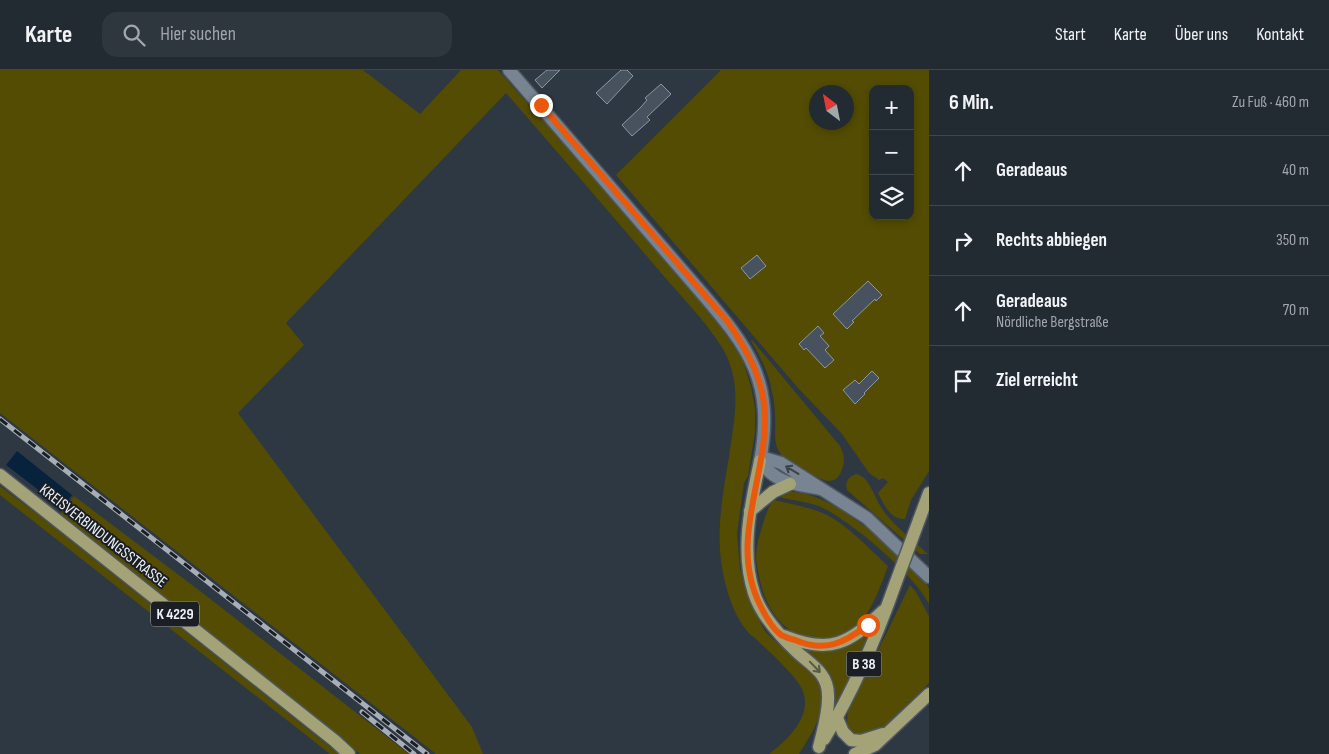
<!DOCTYPE html>
<html lang="de">
<head>
<meta charset="utf-8">
<style>
	:root { --surface:#222a32; --page:#2e363e; --text:#f1f3f6; --muted:#a2a7ac; --line:#3f464d }
	body { margin:0; font-family:"Sofia Sans Condensed",sans-serif; background:var(--page); color:var(--text) }
	.controls { position:absolute; right:15px; top:15px; display:grid; overflow:hidden; border-radius:10px; box-shadow:0 2px 8px #0003 }
	.controls button { width:45px; height:45px; display:grid; place-items:center; padding:0; border:0; border-bottom:1px solid var(--line); background:var(--surface); color:var(--text); font:25px sans-serif }
	.compass { position:absolute; left:809px; top:15px; width:45px; height:45px; border-radius:50%; background:var(--surface); box-shadow:0 2px 8px #0003; rotate:328deg }
	.stop { position:absolute; width:15px; height:15px; margin:-11px; border:4px solid #ea580c; border-radius:50%; background:#fff }
	.stop.end { background:#ea580c; border-color:#fff; box-shadow:0 1px 5px #0008 }
	.list { margin:0; padding:0; list-style:none }
	h2 { display:flex; justify-content:space-between; align-items:center; height:65px; margin:0; padding:0 20px; font-size:21px }
	h2 small { font-size:16px; font-weight:400; color:var(--muted) }
	.list li { display:grid; grid-template-columns:32px 1fr auto; gap:15px; align-items:center; box-sizing:border-box; height:70px; padding:0 20px; border-top:1px solid var(--line) }
	.list b { display:block; font-size:19px; white-space:nowrap }
	.list p { margin:0; font-size:16px; white-space:nowrap; color:var(--muted) }
	.list em { font-size:16px; font-style:normal; color:var(--muted) }
	.icon { flex:none; width:28px; height:28px; fill:none; stroke:currentColor; stroke-width:2; stroke-linecap:round; stroke-linejoin:round }
	.map { position:relative; flex:none; width:929px; height:684px; overflow:hidden }
	header { display:flex; align-items:center; gap:30px; box-sizing:border-box; height:70px; padding:0 25px; background:var(--surface); border-bottom:1px solid var(--line) }
	header strong { font-size:24px }
	nav { display:flex; gap:28px; margin-inline-start:auto; font-size:18px }
	.search { width:350px; height:45px; background:var(--page); display:flex; align-items:center; gap:12px; box-sizing:border-box; padding:0 18px; border-radius:15px; color:var(--muted); font-size:19px }
	main { display:flex }
	aside { flex:1; background:var(--surface) }
	.map>svg:first-child { display:block }
	.green { fill:#534c02; fill-rule:evenodd }
	.water { fill:#06223d }
	.building { fill:#47525e; stroke:#8c97a4 }
	.lines { fill:none; stroke-linecap:round; stroke-linejoin:round }
	.secondary-casing { stroke:#4e5760; stroke-width:15 }
	.primary-casing { stroke:#4e5760; stroke-width:15 }
	.secondary { stroke:#788491; stroke-width:12 }
	.primary { stroke:#a3a377; stroke-width:12 }
	.rail-casing { stroke:#a7aeb7; stroke-width:5 }
	.rail { stroke:#1b1f24; stroke-width:3; stroke-dasharray:9; stroke-linecap:butt }
	.primary-bridge-casing { stroke:#4e5760; stroke-width:15; stroke-linecap:butt }
	.primary-bridge { stroke:#a3a377; stroke-width:12 }
	.oneway { stroke:#3c424a }
	.oneway2 { stroke:#585a49 }
	.route { stroke:#ea580c; stroke-width:6 }
	.labels { text-anchor:middle; dominant-baseline:central; stroke-width:4; stroke-linejoin:round; paint-order:stroke }
	.shield { fill:#1b1f24; stroke:#adb3b9; stroke-width:1 }
	.shield-label { font-size:15px; font-weight:bold; fill:#ecf2f9 }
	.street-label { font-size:16px; fill:#ecf2f9; stroke:#1b1f24 }
</style>
</head>
<body>
<header>
<strong>Karte</strong>
<div class="search"><svg class="icon" aria-label="search" viewBox="0 0 24 24"><circle cx="10" cy="10" r="6"/><path d="M15 15l6 6"/></svg>Hier suchen</div>
<nav><a>Start</a><a>Karte</a><a>Über uns</a><a>Kontakt</a></nav>
</header>
<main>
<div class="map">
<svg width="929" height="684" viewBox="0 0 929 684">
	<rect width="100%" height="100%" fill="#2e3843"/>
	<g class="green">
		<path d="M0 0H363L420 44 461 0H498L698 225 731 272 743 291 751 317 755 338V362L748 406 744 413 737 464 740 499 749 530 764 560 778 574 814 602 821 614 824 630 822 640 813 661 799 684H769C788 670 814 645 802 619 795 605 771 583 759 572 756 568 751 566 748 562 736 549 729 528 725 512 714 471 722 428 729 387 734 350 743 314 723 279 706 251 677 222 656 197 606 138 556 81 506 23L286 253 304 275 238 343 472 657 483 684H436L0 343Z"/>
		<path d="M721 0H929V401L911 430 905 449C890 450 884 434 878 423L888 412 883 408 879 410 869 403 842 364 798 318 616 105ZM873 19H910V146H873ZM816 22H846V52H816Z"/>
		<path d="M752 270 840 376C845 386 845 392 841 402 839 407 835 411 829 411 820 411 792 392 783 387 772 375 776 361 775 346 775 338 774 330 772 322 769 303 761 288 751 271Z"/>
		<path d="M856 404C869 406 874 426 881 437 892 455 912 469 928 484H920L847 420C845 412 848 407 856 404Z"/>
		<path d="M0 416 37 444 339 684H330L0 425Z"/>
		<path d="M788 422C826 420 874 463 900 487 908 494 926 509 929 519 929 523 929 530 929 534 915 505 851 451 821 437 809 432 796 431 783 428L780 426Z"/>
		<path d="M74 426 204 524 409 684H360L60 444Z"/>
		<path d="M774 430C791 434 810 437 827 445 847 455 871 480 888 496 881 515 874 535 862 551 855 561 839 570 826 570 787 571 766 542 759 506 758 500 756 493 756 487 756 477 759 467 762 457 765 447 767 438 774 430Z"/>
		<path d="M910 515 916 522 929 546V613L882 659 857 666C847 660 846 654 848 642Z"/>
		<path d="M872 556 857 592 828 651 820 593 796 575 811 580H829Z"/>
	</g>
	<path class="water" d="M17 381 72 425 62 438 6 395Z"/>
	<g class="building">
		<path d="M547 0H560L542 18 535 10Z"/>
		<path d="M621 0H627L633 6 607 34 596 23Z"/>
		<path d="M661 14 671 24 647 47 650 50 632 66 622 55 641 37 647 30 645 28Z"/>
		<path d="M757 185 766 196 750 209 741 198Z"/>
		<path d="M868 211 882 225 876 231 875 229 852 251 854 252 847 259 833 244Z"/>
		<path d="M818 256 824 263 820 266 829 276 825 280 834 290 825 298 806 278 804 280 799 274Z"/>
		<path d="M872 301 879 308 864 323 865 324 855 334 843 320 855 310 859 314Z"/>
	</g>
	<g class="lines">
		<g class="secondary-casing">
			<g id="secondary">
				<path d="M509 0 700 221C749 278 775 312 760 391 776 414 795 414 821 419"/>
				<path d="M761 387 781 393 867 448 929 507"/>
			</g>
		</g>
		<g class="primary-casing">
			<g id="primary">
				<path d="M760 391C751 433 740 481 754 523 761 546 781 567 798 583 812 595 828 604 828 625 829 642 823 660 819 677"/>
				<path d="M0 405 335 671 349 684"/>
				<path d="M750 441 773 422 790 414"/>
				<path d="M919 450 929 423"/>
				<path d="M784 566C831 585 849 573 883 541"/>
				<path d="M837 648 843 662 851 670 861 671 883 664"/>
				<path d="M824 669C854 620 877 566 896 512"/>
				<path d="M855 684 875 675 929 624"/>
			</g>
		</g>
		<use href="#secondary" class="secondary"/>
		<use href="#primary" class="primary"/>
		<g class="rail-casing">
			<g id="rail">
				<path d="M0 349 427 684"/>
				<path d="M362 642 414 684"/>
			</g>
		</g>
		<use href="#rail" class="rail"/>
		<g class="primary-bridge-casing">
			<path id="primary-bridge" d="M896 512 919 450"/>
		</g>
		<use href="#primary-bridge" class="primary-bridge"/>
	</g>
	<defs><path id="oneway-shaft" d="M-6 0H5M1.5-3L5.5 0L1.5 3" fill="none" stroke-width="1.6" stroke-linecap="round" stroke-linejoin="round" transform="scale(1.25)"/></defs>
	<use class="oneway" href="#oneway-shaft" transform="translate(792 400) rotate(-149)"/>
	<use class="oneway2" href="#oneway-shaft" transform="translate(815 597) rotate(46)"/>
	<g class="lines">
		<path class="route" d="M541 35 728 252C748 282 764 310 765 346 766 411 728 473 761 537 765 545 773 559 781 565 785 567 790 569 795 570 825 583 844 573 868 555"/>
	</g>
	<g class="labels">
		<g class="shield">
			<rect x="151" y="531.5" width="48" height="25" rx="4"/>
			<rect x="846.5" y="581.5" width="35" height="25" rx="4"/>
		</g>
		<g class="shield-label">
			<text x="175" y="544">K 4229</text>
			<text x="864" y="594">B 38</text>
		</g>
		<g class="street-label">
			<text transform="translate(103 466) rotate(38)">KREISVERBINDUNGSSTRASSE</text>
		</g>
	</g>
</svg>
<div class="controls">
<button>+</button>
<button>−</button>
<button><svg class="icon" aria-label="layers" viewBox="0 0 24 24"><path d="M12 4l9 5-9 5-9-5zM3 14l9 5 9-5"/></svg></button>
</div>
<svg class="compass" viewBox="-18 -18 36 36"><path d="M0-13l5 13h-10z" fill="#e53935"/><path d="M0 13l5-13h-10z" fill="#a2a7ac"/></svg>
<div class="stop" style="left:868px;top:555px"></div>
<div class="stop end" style="left:541px;top:35px"></div>
</div>
<aside>
<h2>6 Min.<small>Zu Fuß · 460 m</small></h2>
<ul class="list">
<li><svg class="icon" aria-label="ahead" viewBox="0 0 24 24"><path d="M12 20V5M6 11l6-6 6 6"/></svg><div><b>Geradeaus</b></div><em>40 m</em></li>
<li><svg class="icon" aria-label="right" viewBox="0 0 24 24"><path d="M7 20v-9h11M14 6l5 5-5 5"/></svg><div><b>Rechts abbiegen</b></div><em>350 m</em></li>
<li><svg class="icon" aria-label="ahead" viewBox="0 0 24 24"><path d="M12 20V5M6 11l6-6 6 6"/></svg><div><b>Geradeaus</b><p>Nördliche Bergstraße</p></div><em>70 m</em></li>
<li><svg class="icon" aria-label="arrive" viewBox="0 0 24 24"><path d="M6 21V4h12l-3 4 3 4H6"/></svg><div><b>Ziel erreicht</b></div></li>
</ul>
</aside>
</main>
</body>
</html>
